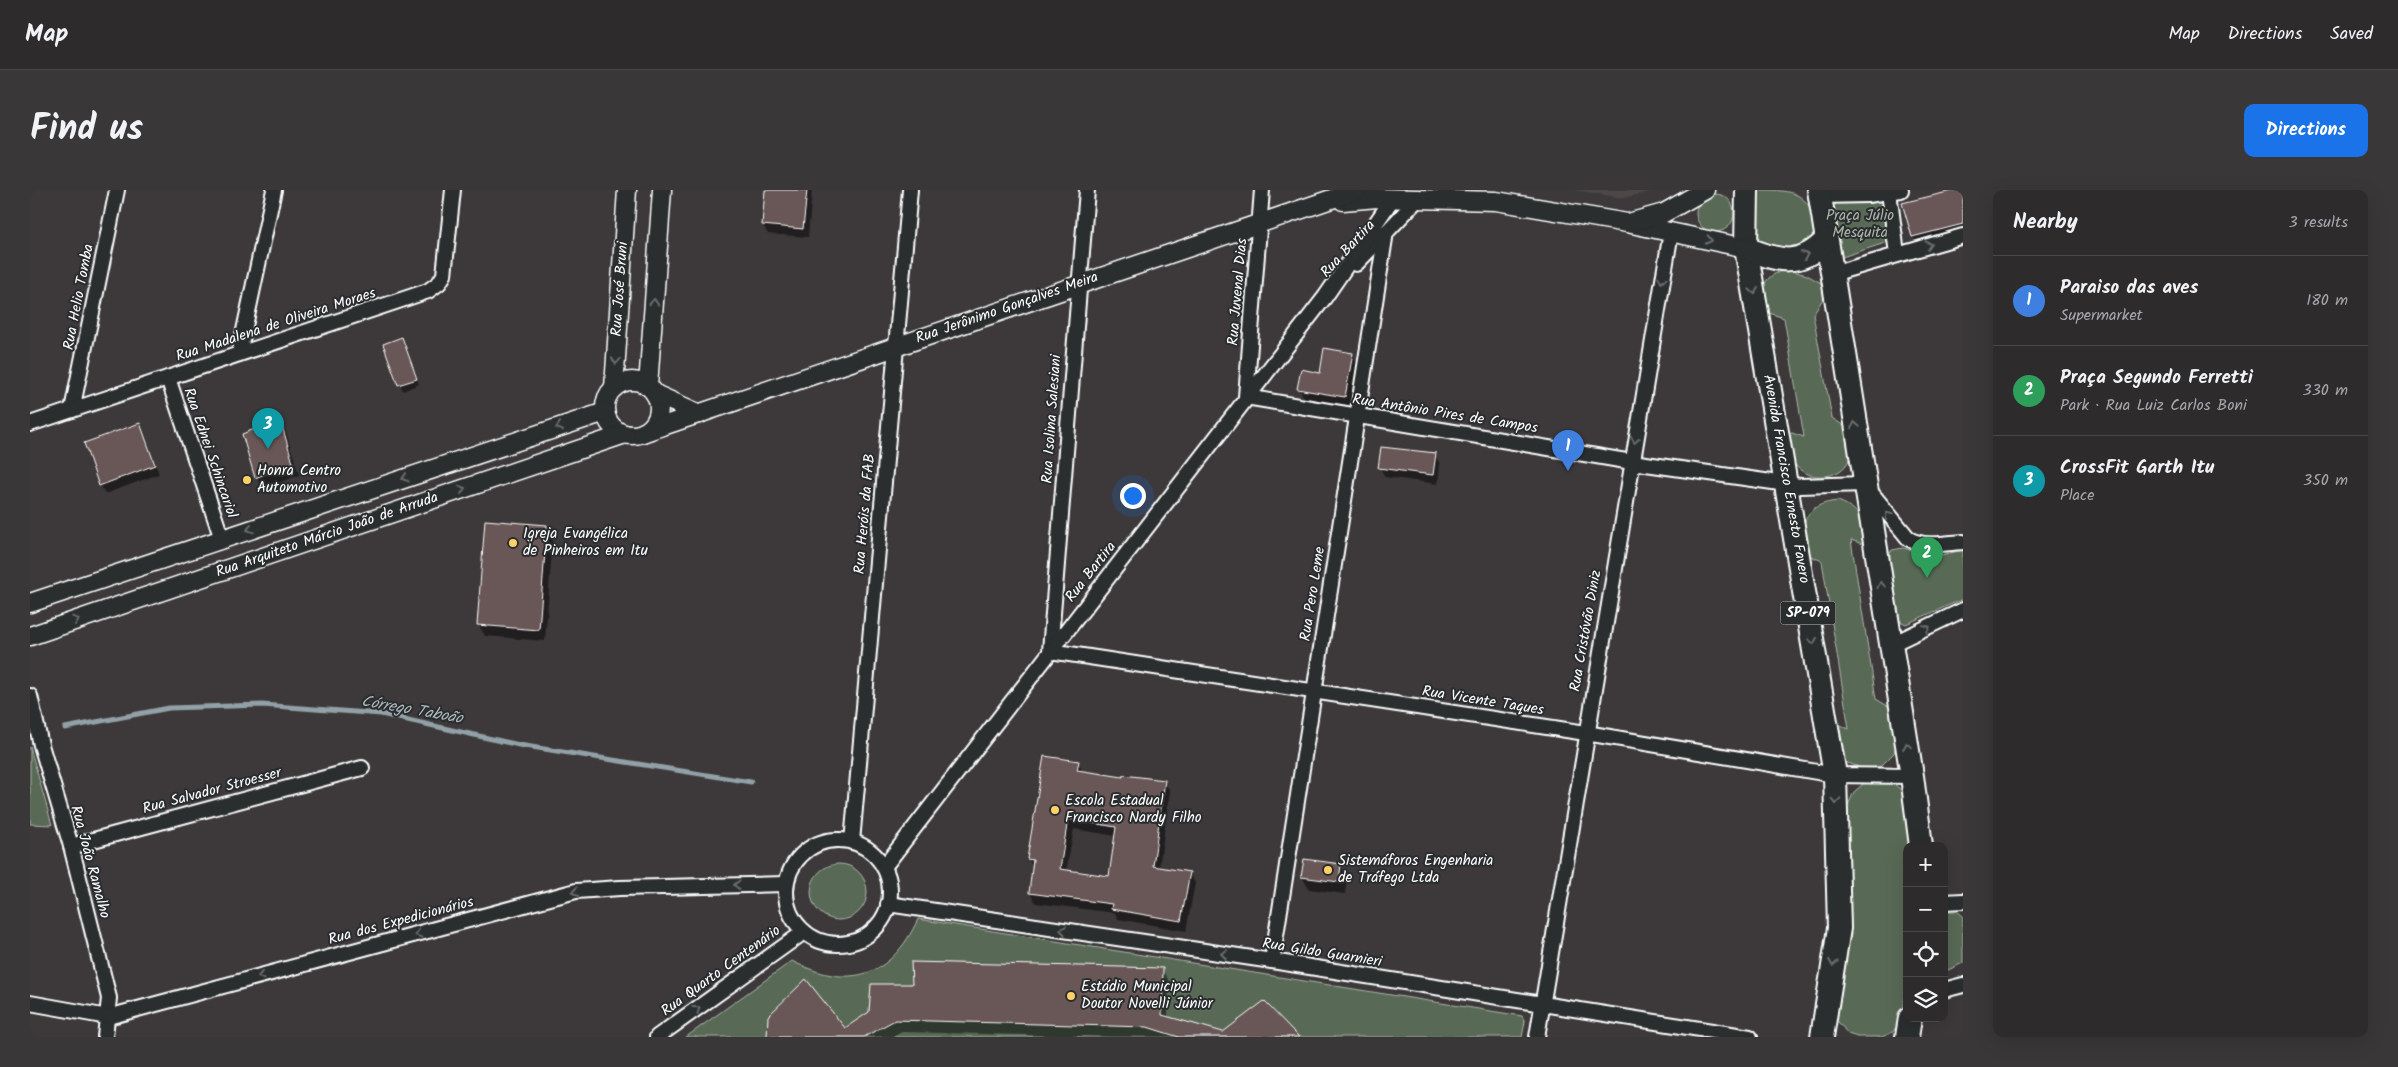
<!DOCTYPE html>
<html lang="en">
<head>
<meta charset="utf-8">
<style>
	:root { --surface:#2e2b2c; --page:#3a3738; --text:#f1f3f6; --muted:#a7a7a9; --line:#494748; --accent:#1a73e8 }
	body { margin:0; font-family:Kalam,sans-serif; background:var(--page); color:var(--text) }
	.controls { position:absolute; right:15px; bottom:15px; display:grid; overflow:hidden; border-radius:10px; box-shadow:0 5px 20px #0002 }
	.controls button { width:45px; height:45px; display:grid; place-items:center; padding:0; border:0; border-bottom:1px solid var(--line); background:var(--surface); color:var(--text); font:25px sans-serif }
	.you { position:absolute; left:1102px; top:305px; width:18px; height:18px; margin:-12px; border:4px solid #fff; border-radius:50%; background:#1a73e8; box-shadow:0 0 0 8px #1a73e833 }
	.badge { display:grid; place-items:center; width:32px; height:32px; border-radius:50%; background:var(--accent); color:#fff; font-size:16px; font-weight:700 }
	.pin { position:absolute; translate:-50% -41px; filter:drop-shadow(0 1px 2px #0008) }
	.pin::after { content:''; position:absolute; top:26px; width:18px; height:15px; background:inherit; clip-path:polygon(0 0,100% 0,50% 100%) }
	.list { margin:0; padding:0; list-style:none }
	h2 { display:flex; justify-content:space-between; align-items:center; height:65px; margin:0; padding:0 20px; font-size:21px }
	h2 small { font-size:16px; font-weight:400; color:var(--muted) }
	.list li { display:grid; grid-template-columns:32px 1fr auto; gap:15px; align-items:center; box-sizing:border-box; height:90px; padding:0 20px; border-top:1px solid var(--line) }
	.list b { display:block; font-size:19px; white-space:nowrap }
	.list p { margin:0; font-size:16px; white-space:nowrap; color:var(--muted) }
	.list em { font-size:16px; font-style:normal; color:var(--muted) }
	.icon { flex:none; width:28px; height:28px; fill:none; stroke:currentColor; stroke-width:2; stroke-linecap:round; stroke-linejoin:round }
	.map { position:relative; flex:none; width:1933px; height:847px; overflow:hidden; border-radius:10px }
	header { display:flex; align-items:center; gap:30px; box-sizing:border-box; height:70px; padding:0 25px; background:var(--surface); border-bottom:1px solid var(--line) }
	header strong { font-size:24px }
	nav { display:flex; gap:28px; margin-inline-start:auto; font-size:18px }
	.intro { display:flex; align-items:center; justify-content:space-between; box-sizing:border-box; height:120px; padding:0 30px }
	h1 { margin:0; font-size:35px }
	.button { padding:12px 22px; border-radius:10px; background:var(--accent); color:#fff; font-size:18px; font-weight:700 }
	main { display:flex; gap:30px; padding:0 30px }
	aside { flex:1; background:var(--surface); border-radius:10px; box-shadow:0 5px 20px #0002 }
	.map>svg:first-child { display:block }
	.built { fill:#4e4646 }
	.green { fill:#596b56; stroke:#acb5aa }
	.shadow { fill:#0007; fill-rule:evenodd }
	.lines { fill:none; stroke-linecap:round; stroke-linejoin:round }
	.stream { stroke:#92a1a7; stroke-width:5 }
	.building { fill:#695656; stroke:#fff; fill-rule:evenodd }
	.minor-casing { stroke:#fff; stroke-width:18 }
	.tertiary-casing { stroke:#fff; stroke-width:21 }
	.primary-casing { stroke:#fff; stroke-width:26 }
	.minor { stroke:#2a2d2e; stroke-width:14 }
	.tertiary { stroke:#2a2d2e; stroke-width:18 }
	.primary { stroke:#2a2d2e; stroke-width:22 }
	.oneway { stroke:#6a6c6d }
	.poi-dot { fill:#ffd166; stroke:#2a2d2e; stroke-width:2 }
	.labels { text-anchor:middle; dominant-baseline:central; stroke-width:4; stroke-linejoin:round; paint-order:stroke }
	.shield { fill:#2a2d2e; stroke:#bfc0c0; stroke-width:1 }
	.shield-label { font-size:14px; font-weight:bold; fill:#fff }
	.park-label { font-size:15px; fill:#acb5aa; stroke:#2a2d2e }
	.street-label { font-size:15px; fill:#fff; stroke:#2a2d2e }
	.poi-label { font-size:15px; fill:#fff; stroke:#2a2d2e; text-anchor:start }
	.water-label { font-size:16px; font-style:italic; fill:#adb9bd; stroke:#2a2d2e }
</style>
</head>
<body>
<header>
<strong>Map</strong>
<nav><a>Map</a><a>Directions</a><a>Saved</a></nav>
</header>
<div class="intro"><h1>Find us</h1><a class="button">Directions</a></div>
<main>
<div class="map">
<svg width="1933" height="847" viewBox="0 0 1933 847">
	<rect width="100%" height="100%" fill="#3d393a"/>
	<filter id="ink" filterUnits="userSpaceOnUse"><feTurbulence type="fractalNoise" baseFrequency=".02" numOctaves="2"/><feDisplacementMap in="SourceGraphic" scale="10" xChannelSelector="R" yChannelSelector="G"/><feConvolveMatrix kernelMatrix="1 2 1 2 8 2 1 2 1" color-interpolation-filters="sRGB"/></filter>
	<g filter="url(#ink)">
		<path class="built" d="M1544 0H1627L1594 8Z"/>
		<g class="green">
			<path d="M1730 0C1741 0 1754 0 1765 4 1781 11 1792 35 1783 51 1781 55 1775 59 1772 62L1730 56 1725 48 1726 5Z"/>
			<circle cx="1685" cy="23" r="19"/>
			<path d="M1814 9 1852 11 1857 18 1861 48 1858 52 1812 67 1809 65 1801 16Z"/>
			<path d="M1758 80 1777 85 1791 93 1795 106 1783 124 1802 228 1817 238C1818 247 1823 263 1818 272 1809 289 1780 291 1767 277 1758 267 1757 254 1756 241L1774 247 1754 128 1736 122C1730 99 1732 84 1758 80Z"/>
			<path d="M1808 311C1834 321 1831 331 1838 356L1821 350 1846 509 1861 518 1868 547 1864 563 1851 576 1835 579 1815 572 1806 557 1803 532 1819 539 1792 371 1774 363C1770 333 1774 314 1808 311Z"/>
			<path d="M1873 358 1907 366 1933 360V409L1876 434 1870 431 1858 367 1862 360Z"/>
			<path d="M0 557 22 635 0 634Z"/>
			<path d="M1849 591 1864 594 1876 604 1886 656H1877V792L1871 828 1863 842 1852 847H1827L1818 844 1805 828 1818 715 1819 667 1815 632 1817 617 1824 602 1833 594Z"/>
			<circle cx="809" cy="702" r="28"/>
			<path d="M1917 721H1927L1933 726V773L1914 782V723Z"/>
			<path d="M888 729 1492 826 1495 832 1492 847H656L762 771C819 800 861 788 888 729Z"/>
		</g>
		<g class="shadow">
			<path d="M736 0H782L778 47 738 44 733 35Z"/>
			<path d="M1932 0 1933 44 1888 55 1883 47Z"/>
			<path d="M372 149 389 194 373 201 355 155Z"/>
			<path d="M1322 164 1327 173 1320 215 1274 207 1269 199Z"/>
			<path d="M249 231 256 242 269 285 233 299 226 287Z"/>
			<path d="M110 235 129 284 75 304 70 295Z"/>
			<path d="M1405 265 1410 274 1408 294 1355 287 1350 278Z"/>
			<path d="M517 336 523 348 515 451 455 446 448 434Z"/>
			<path d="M1048 573 1053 582 1094 589 1134 591 1140 601 1129 678 1159 683 1165 693 1156 741 1088 729 1085 723 1006 713 1000 703 1003 677 998 669ZM1044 639 1086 646 1080 687 1036 682Z"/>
			<path d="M1310 675 1317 687 1315 704 1279 699 1272 687Z"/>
			<path d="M1132 779 1139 791 1138 828 1193 844 1265 847H1081L872 842 862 847H738L814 840 884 796Z"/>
		</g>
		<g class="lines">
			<path class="stream" d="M35 538 139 518 232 515 351 524 489 555 721 592"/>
		</g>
		<g class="building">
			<path d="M735 0H777L773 39 732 35Z"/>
			<path d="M1926 0H1933V34L1882 47 1872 13Z"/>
			<path d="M372 147 387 189 368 195 353 154Z"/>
			<path d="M1294 158 1323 163 1315 207 1267 199 1271 179 1290 183Z"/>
			<path d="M250 229 263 273 225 288 212 244Z"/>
			<path d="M110 233 125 275 69 296 54 253Z"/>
			<path d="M1351 257 1406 263 1403 285 1348 278Z"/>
			<path d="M455 330 517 335 509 440 447 435Z"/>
			<path d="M1014 566 1049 571 1047 580 1093 587V585L1135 590 1123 676 1160 682 1151 731 1081 719 1082 714 999 703 1003 670 997 669ZM1038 629 1086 637 1079 686 1030 679Z"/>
			<path d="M1274 669 1311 674 1309 692 1271 687Z"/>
			<path d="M881 772 1133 778 1132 825 1193 842 1234 811 1269 847H1149L1117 837 865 830 834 847H737L738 826 776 789 815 838 839 822 841 794H882Z"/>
		</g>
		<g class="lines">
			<g class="minor-casing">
				<g id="minor">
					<path d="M1057 0 1020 461 1556 543 1805 585 1882 586"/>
					<path d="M1232 0 1216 207 1602 272 1770 296 1834 294 1879 349C1895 358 1916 353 1933 352"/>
					<path d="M1859 2 1867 64"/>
					<path d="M1790 6 1838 5 1871 0"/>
					<path d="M1326 74 1387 10"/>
					<path d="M1802 84 1933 46"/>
					<path d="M209 164 244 0"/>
					<path d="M138 188 192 349"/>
					<path d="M42 220 87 0"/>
					<path d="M0 234 398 101 409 93 414 85 423 0"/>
					<path d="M1860 455 1933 420"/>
					<path d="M0 506 11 555 41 656 79 808 75 847"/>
					<circle cx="808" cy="702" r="52"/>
					<path d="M822 652 880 0"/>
					<path d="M41 656 332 578"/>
					<path d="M854 677 1295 107 1363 8"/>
					<path d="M1914 712 1933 711"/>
					<path d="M858 714 1242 771 1720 847"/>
					<path d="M1242 771 1356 42"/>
					<path d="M1914 800 1933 795"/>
					<path d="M0 813 78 827 546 701 590 698 756 694"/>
					<path d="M627 847 774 742"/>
					<path d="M1507 847 1641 42"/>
				</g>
			</g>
			<g class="tertiary-casing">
				<g id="tertiary">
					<path d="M1313 11 1347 8 1466 11 1597 33 1716 58"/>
					<path d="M1602 32 1634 23 1675 0"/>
					<circle cx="602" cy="218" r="27"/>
					<path d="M618 196 632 0"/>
					<path d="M584 198 597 0"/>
					<path d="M625 204 670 224"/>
					<path d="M612 243 1328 0"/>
					<path d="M0 413 575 222"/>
					<path d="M0 446 595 244"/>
				</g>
			</g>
			<g class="primary-casing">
				<g id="primary">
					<path d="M1717 0 1716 58 1805 585 1809 738 1792 847"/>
					<path d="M1789 0 1882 586 1891 656"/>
					<path d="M1716 58C1748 71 1770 78 1796 50"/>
					<path d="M1877 847 1880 828"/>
				</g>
			</g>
			<use href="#minor" class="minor"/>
			<use href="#tertiary" class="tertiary"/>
			<use href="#primary" class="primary"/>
		</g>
		<defs><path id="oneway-chevron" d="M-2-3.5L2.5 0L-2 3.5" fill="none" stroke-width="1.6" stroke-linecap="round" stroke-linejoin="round" transform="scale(1.25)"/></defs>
		<g class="oneway">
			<use href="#oneway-chevron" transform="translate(1679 50) rotate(12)"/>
			<use href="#oneway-chevron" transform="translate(1899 55) rotate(-16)"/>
			<use href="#oneway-chevron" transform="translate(1775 65) rotate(-23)"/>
			<use href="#oneway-chevron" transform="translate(1632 90) rotate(100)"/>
			<use href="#oneway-chevron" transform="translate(1724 101) rotate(80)"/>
			<use href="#oneway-chevron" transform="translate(624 112) rotate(-86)"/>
			<use href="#oneway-chevron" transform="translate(586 171) rotate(94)"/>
			<use href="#oneway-chevron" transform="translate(1825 235) rotate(-99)"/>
			<use href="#oneway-chevron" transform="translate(529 237) rotate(162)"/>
			<use href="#oneway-chevron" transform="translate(1605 250) rotate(100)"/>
			<use href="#oneway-chevron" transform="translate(375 288) rotate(162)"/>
			<use href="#oneway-chevron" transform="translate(432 299) rotate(-19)"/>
			<use href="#oneway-chevron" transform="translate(1858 325) rotate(-128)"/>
			<use href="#oneway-chevron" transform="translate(220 339) rotate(162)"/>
			<use href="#oneway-chevron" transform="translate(1851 395) rotate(-99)"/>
			<use href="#oneway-chevron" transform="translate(46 430) rotate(-19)"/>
			<use href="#oneway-chevron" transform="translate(1897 438) rotate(-26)"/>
			<use href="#oneway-chevron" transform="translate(1783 451) rotate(81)"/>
			<use href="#oneway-chevron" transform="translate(1877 556) rotate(-100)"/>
			<use href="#oneway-chevron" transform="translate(1806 611) rotate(89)"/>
			<use href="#oneway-chevron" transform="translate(707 695) rotate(179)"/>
			<use href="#oneway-chevron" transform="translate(545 702) rotate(170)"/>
			<use href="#oneway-chevron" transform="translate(1033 740) rotate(-172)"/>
			<use href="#oneway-chevron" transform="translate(388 744) rotate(165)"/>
			<use href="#oneway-chevron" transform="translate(1194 764) rotate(-172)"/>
			<use href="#oneway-chevron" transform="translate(1803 773) rotate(99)"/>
			<use href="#oneway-chevron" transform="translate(231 786) rotate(165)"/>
			<use href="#oneway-chevron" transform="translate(667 819) rotate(-36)"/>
		</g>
	</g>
	<g class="poi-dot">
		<circle cx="217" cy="290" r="5"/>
		<circle cx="483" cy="353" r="5"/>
		<circle cx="1025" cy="620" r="5"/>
		<circle cx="1298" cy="680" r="5"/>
		<circle cx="1041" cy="806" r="5"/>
	</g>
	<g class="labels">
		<rect class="shield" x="1750.5" y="411.5" width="55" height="23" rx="4"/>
		<g class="shield-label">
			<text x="1778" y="423">SP-079</text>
		</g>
		<g class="park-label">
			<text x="1830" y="26">Praça Júlio<tspan x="1830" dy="17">Mesquita</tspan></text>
		</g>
		<g class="street-label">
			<text transform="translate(1318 59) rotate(-47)">Rua Bartira</text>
			<text transform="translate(590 99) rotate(-86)">Rua José Bruni</text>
			<text transform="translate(1208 102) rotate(-85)">Rua Juvenal Dias</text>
			<text transform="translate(49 107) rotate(-79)">Rua Helio Tomba</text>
			<text transform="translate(977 118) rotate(-19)">Rua Jerônimo Gonçalves Meira</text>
			<text transform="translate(246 135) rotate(-18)">Rua Madalena de Oliveira Moraes</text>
			<text transform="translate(1415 224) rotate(9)">Rua Antônio Pires de Campos</text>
			<text transform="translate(1022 229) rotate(-86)">Rua Isolina Salesiani</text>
			<text transform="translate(180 263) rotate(71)">Rua Ednei Schincariol</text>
			<text transform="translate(1756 289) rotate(80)">Avenida Francisco Ernesto Favero</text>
			<text transform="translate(835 324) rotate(-85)">Rua Heróis da FAB</text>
			<text transform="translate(297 345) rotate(-19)">Rua Arquiteto Márcio João de Arruda</text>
			<text transform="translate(1061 382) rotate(-52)">Rua Bartira</text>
			<text transform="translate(1283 404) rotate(-81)">Rua Pero Leme</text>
			<text transform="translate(1556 441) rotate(-80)">Rua Cristóvão Diniz</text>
			<text transform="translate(1453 511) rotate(9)">Rua Vicente Taques</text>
			<text transform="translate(182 601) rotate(-15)">Rua Salvador Stroesser</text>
			<text transform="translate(60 672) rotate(75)">Rua João Ramalho</text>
			<text transform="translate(371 731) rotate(-15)">Rua dos Expedicionários</text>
			<text transform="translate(1292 763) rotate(9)">Rua Gildo Guarnieri</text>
			<text transform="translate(691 781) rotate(-36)">Rua Quarto Centenário</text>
		</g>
		<g class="poi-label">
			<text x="227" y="281">Honra Centro<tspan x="227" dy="17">Automotivo</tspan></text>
			<text x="493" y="344">Igreja Evangélica<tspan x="493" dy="17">de Pinheiros em Itu</tspan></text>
			<text x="1035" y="611">Escola Estadual<tspan x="1035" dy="17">Francisco Nardy Filho</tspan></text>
			<text x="1308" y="671">Sistemáforos Engenharia<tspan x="1308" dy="17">de Tráfego Ltda</tspan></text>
			<text x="1051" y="797">Estádio Municipal<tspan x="1051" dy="17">Doutor Novelli Júnior</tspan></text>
		</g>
		<g class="water-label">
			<text transform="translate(382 520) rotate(10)">Córrego Taboão</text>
		</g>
	</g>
</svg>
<div class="controls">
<button>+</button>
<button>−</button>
<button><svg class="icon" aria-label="locate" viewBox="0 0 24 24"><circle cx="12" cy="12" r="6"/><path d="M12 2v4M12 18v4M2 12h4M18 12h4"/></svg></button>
<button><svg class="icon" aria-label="layers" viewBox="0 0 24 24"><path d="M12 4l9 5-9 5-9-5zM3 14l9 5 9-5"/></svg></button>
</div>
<div class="you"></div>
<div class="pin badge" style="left:1538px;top:281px;background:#3f7fe0">1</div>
<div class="pin badge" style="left:1897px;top:388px;background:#2e9e5b">2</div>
<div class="pin badge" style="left:238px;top:259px;background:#0f9aa8">3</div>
</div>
<aside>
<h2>Nearby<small>3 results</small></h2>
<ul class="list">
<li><span class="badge" style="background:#3f7fe0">1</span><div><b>Paraiso das aves</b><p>Supermarket</p></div><em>180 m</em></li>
<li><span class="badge" style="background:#2e9e5b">2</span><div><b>Praça Segundo Ferretti</b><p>Park · Rua Luiz Carlos Boni</p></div><em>330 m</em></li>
<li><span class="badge" style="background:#0f9aa8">3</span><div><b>CrossFit Garth Itu</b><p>Place</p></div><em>350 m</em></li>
</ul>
</aside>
</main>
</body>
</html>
